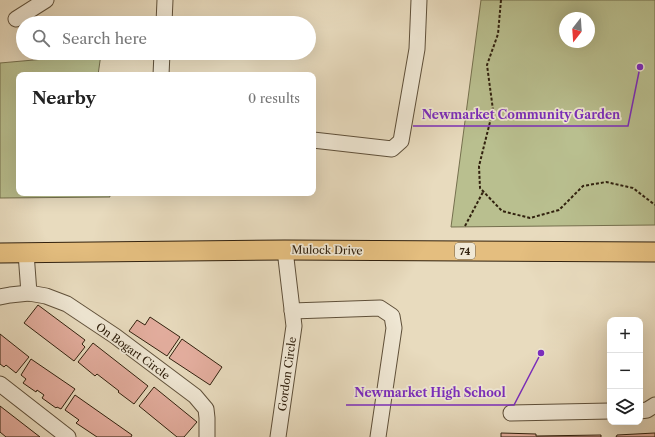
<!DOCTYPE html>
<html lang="en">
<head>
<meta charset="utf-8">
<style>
	:root { --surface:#fff; --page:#f6f6f6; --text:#222; --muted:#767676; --line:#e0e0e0 }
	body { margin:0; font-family:"Libre Caslon Text",serif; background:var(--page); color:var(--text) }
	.controls { position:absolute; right:12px; bottom:12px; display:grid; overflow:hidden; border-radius:8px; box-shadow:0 4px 16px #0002 }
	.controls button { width:36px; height:36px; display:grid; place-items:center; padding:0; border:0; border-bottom:1px solid var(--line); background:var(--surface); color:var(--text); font:20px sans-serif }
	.compass { position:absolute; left:559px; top:12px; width:36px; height:36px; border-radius:50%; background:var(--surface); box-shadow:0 4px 16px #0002; rotate:197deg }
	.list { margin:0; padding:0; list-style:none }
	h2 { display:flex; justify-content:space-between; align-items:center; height:52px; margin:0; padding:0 16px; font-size:17px }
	h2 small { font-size:13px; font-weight:400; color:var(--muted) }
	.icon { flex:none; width:22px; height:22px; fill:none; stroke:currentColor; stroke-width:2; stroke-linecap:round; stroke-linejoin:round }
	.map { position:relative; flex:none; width:655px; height:437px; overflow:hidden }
	.search { position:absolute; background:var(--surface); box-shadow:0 4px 16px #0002; left:16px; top:16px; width:300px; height:44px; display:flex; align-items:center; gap:10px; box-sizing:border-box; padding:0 14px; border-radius:22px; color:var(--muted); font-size:15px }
	.panel { position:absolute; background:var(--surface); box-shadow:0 4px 16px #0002; left:16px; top:72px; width:300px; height:124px; border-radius:8px }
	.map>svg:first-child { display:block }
	.green { fill:#b9bf8f; stroke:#75704e; fill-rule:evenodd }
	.building { fill:#e4ae9f; stroke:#31210e }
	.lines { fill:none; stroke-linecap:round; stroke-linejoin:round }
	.minor-casing { stroke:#5f503a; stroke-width:17 }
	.major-casing { stroke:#31210e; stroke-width:21 }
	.path { stroke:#31210e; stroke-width:2; stroke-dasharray:3 2; stroke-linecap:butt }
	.minor { stroke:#f0e8d5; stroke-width:15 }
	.major { stroke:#e4be7f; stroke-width:19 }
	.labels { text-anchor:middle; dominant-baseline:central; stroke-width:3.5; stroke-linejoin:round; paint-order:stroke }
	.shield { fill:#f0e8d5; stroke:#6a5d4a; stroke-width:1 }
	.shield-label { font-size:10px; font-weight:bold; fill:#31210e }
	.street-label { font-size:11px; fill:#31210e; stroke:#f0e8d5 }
	.leader { fill:none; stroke:#7b2cbf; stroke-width:1.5 }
	.callout-dot { fill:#7b2cbf; stroke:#f0e8d5; stroke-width:1.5 }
	.callout-label { font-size:12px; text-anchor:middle; font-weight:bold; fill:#7b2cbf; stroke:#f0e8d5; stroke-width:3.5; stroke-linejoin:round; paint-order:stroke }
</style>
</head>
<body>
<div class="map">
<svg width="655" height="437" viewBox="0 0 655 437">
	<rect width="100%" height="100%" fill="#e8dbbe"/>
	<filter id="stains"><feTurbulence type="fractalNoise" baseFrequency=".005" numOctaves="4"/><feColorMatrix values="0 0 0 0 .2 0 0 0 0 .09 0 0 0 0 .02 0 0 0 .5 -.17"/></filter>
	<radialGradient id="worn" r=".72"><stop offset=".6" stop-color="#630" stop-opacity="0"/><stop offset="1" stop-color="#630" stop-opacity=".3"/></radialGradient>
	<g class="green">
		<path d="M481 0H655V225L451 227ZM565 18H589V42H565Z"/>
		<path d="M101 54 98 75H19V193H109L110 197 0 198V63Z"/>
	</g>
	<g class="building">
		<path d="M38 305 85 340 82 344 85 347 74 361 24 323Z"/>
		<path d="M150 317 180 337 167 356 129 331 137 320 145 325Z"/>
		<path d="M0 334 29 357 16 373 6 365 4 367 0 364Z"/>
		<path d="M182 339 222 367 210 385 169 358Z"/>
		<path d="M93 343 148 386 134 404 118 392 119 391 97 374 95 376 78 362Z"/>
		<path d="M31 359 75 389 61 409 57 407 56 408 42 398 44 395 37 390 36 392 23 383 26 379 21 375Z"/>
		<path d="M154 387 197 422 184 437H177L139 406Z"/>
		<path d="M75 395 132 435 131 437H97L76 423 79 420 65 410Z"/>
		<path d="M0 406 40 437H6L0 432Z"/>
		<path d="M501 433 536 434V436L601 435V437H501Z"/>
		<path d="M655 433V437H616L617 435Z"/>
	</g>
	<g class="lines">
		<g class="minor-casing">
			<g id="minor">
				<path d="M16 19 46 0"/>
				<path d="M164 23 165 0"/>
				<path d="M161 75 162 53"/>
				<path d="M313 140 392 149 401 141 417 49 419 0"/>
				<path d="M26 253 29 293"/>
				<path d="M0 297 10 295 29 293 46 296 67 304 115 336 195 396 206 409 207 418V437"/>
				<path d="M292 311 380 308 392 316 394 328 378 437"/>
				<path d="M0 384 68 437"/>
				<path d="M640 411 647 410 655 405"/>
				<path d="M511 413 610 411"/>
				<path d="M278 437 294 326 285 250"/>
			</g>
		</g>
		<g class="major-casing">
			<path id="major" d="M0 253 285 250 655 252"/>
		</g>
		<g class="path">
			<path d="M501 0 498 34 487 65 493 110 479 166 480 188 502 211 530 218 559 210 583 186 606 182 633 188 655 205"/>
			<path d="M465 226 483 192"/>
		</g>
		<use href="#minor" class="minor"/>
		<use href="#major" class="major"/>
	</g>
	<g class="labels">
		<rect class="shield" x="455" y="243" width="20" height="16" rx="3"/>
		<g class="shield-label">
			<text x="465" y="251">74</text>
		</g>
		<g class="street-label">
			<text transform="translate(327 250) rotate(1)">Mulock Drive</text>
			<text transform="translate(133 351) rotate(36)">On Bogart Circle</text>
			<text transform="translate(287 374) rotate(-82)">Gordon Circle</text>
		</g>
	</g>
	<path class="leader" d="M640 67L628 126H413M541 353L514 405H346"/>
	<g class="callout-dot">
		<circle cx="640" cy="67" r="4"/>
		<circle cx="541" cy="353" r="4"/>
	</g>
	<g class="callout-label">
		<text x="521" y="119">Newmarket Community Garden</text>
		<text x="430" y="397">Newmarket High School</text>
	</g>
	<rect width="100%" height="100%" filter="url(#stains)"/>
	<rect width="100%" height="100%" fill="url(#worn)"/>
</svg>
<div class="controls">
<button>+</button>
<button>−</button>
<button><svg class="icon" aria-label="layers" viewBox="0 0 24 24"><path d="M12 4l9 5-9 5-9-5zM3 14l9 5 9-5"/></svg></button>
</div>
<svg class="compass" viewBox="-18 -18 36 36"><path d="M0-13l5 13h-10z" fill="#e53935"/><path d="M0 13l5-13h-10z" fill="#767676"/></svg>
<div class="search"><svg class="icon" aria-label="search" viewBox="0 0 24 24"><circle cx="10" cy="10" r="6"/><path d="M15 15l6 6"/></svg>Search here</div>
<section class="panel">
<h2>Nearby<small>0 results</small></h2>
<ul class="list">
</ul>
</section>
</div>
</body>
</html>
